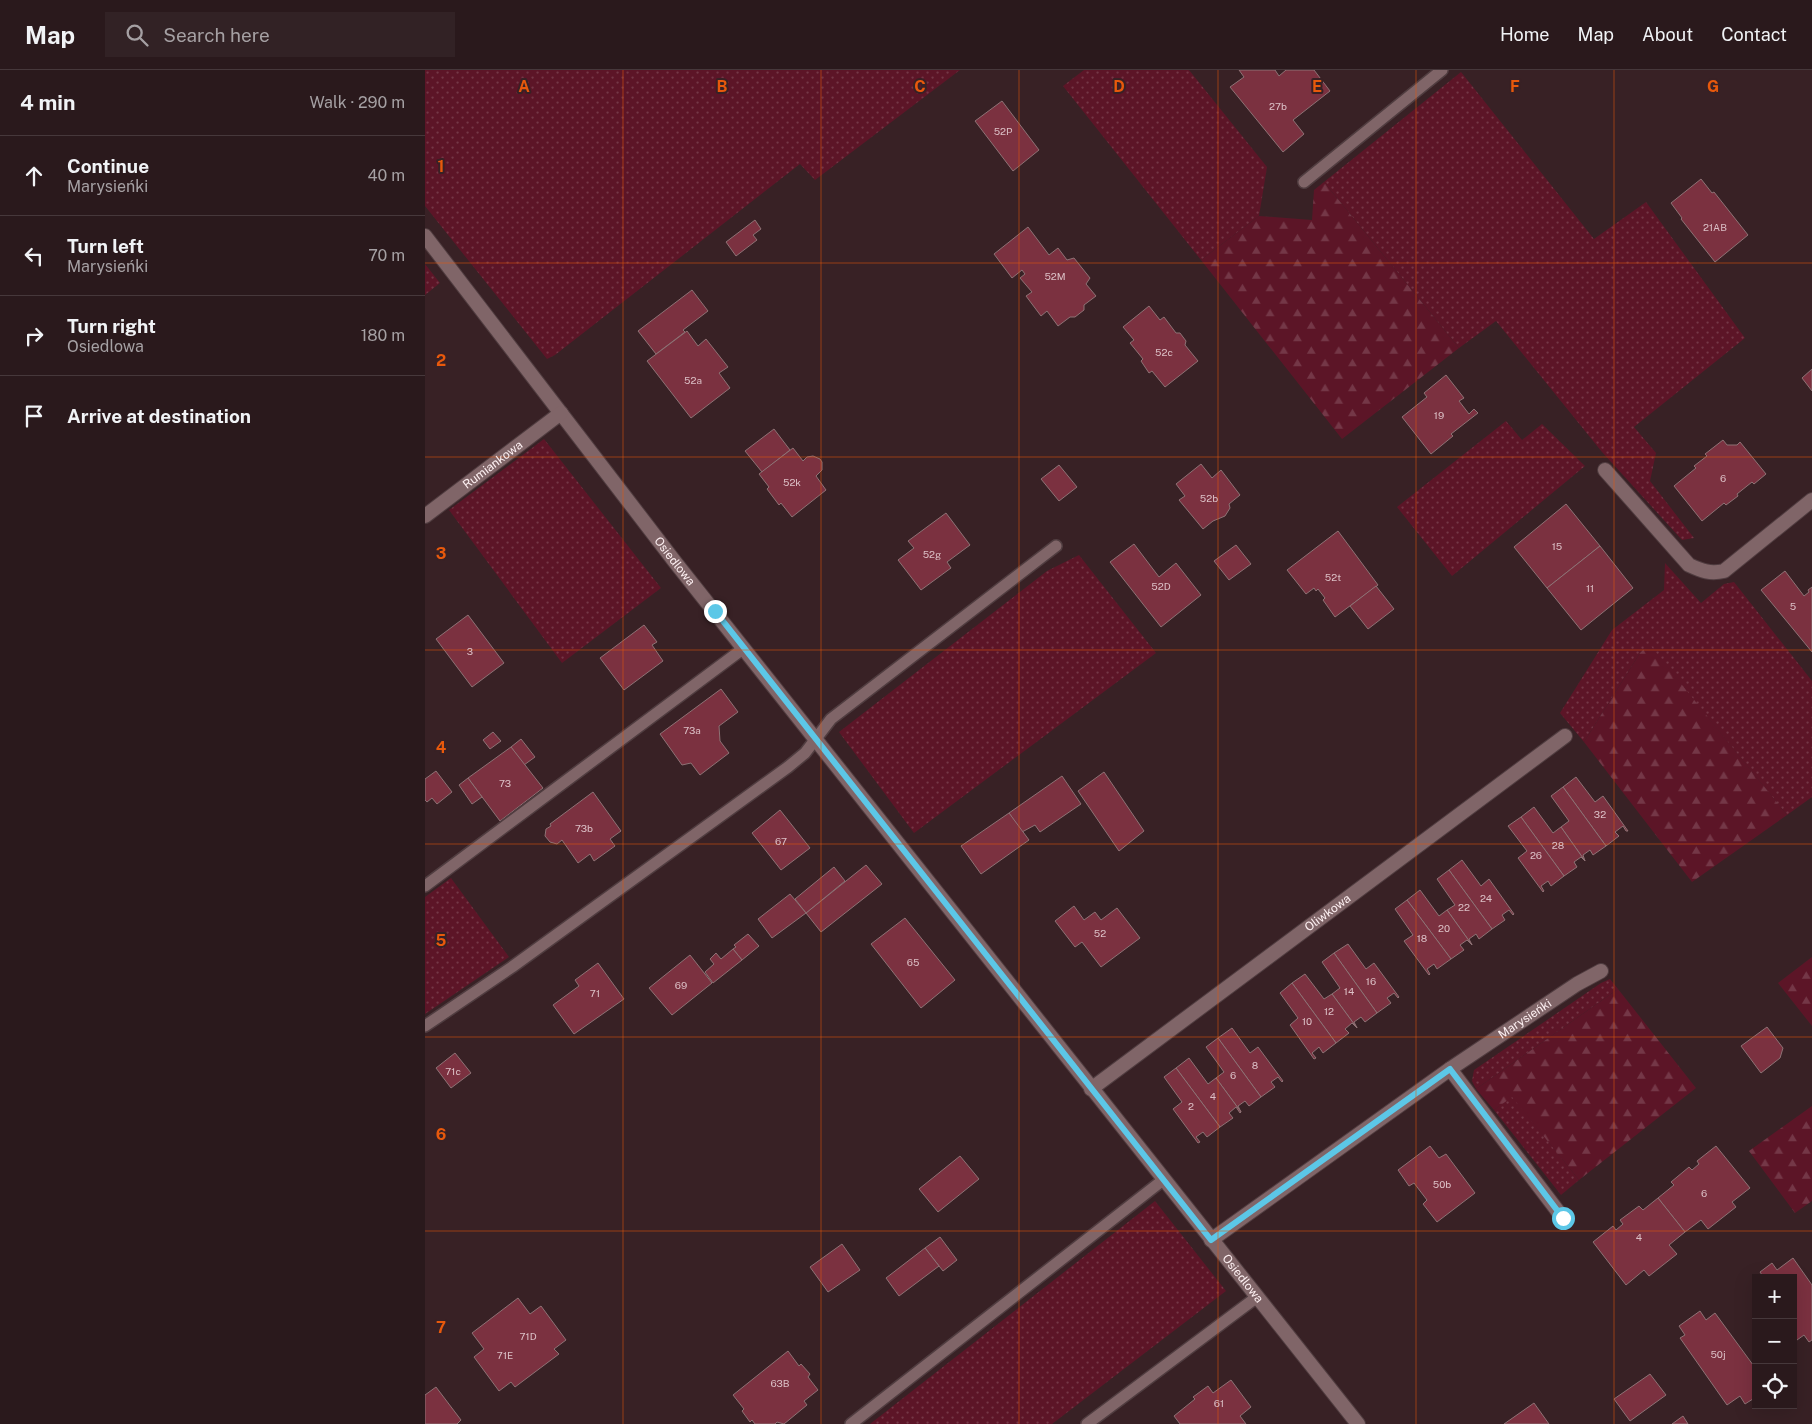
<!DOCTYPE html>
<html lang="en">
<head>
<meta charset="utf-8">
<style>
	:root { --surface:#2a191c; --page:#322225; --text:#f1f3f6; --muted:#a5a0a3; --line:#46383b }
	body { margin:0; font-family:"Public Sans",sans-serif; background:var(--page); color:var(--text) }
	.controls { position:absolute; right:15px; bottom:15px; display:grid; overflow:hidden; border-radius:0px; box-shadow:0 5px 20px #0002 }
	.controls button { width:45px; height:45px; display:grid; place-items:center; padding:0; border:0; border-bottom:1px solid var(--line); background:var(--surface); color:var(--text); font:25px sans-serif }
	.stop { position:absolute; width:15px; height:15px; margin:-11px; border:4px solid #5cc7e7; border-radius:50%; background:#fff }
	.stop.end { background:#5cc7e7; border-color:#fff; box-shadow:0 1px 5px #0008 }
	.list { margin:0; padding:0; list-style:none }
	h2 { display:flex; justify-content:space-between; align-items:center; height:65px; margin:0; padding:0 20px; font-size:21px }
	h2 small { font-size:16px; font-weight:400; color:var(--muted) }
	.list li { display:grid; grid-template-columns:32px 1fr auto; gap:15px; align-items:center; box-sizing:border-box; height:80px; padding:0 20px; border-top:1px solid var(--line) }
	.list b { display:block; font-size:19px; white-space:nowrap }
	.list p { margin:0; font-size:16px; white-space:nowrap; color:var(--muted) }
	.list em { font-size:16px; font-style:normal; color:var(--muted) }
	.icon { flex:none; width:28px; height:28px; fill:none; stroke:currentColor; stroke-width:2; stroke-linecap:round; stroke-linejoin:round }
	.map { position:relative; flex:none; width:1387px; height:1354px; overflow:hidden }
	header { display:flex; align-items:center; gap:30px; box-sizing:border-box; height:70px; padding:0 25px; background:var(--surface); border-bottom:1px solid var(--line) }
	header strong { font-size:24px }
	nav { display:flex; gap:28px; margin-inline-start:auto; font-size:18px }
	.search { width:350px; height:45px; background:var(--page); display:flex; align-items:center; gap:12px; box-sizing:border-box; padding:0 18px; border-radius:0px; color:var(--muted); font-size:19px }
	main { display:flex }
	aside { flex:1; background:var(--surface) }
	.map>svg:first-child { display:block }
	.grass { fill:url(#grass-dots) }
	.forest { fill:url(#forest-firs) }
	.building { fill:#7b3140; stroke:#8e7275 }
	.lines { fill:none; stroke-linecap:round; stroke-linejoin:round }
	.service-casing { stroke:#503d40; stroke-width:14 }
	.minor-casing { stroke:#503d40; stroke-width:16 }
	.service { stroke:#806568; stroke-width:11 }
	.minor { stroke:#806568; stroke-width:14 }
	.route { stroke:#5cc7e7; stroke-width:6 }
	.grid { fill:none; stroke:#e8590c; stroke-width:1; stroke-opacity:0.55 }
	.labels { text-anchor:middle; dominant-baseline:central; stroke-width:4; stroke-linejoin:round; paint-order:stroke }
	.number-label { font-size:10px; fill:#dcc0c6 }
	.street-label { font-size:12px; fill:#fdf0f2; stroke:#382125 }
	.grid-label { font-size:16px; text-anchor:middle; font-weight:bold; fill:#e8590c; stroke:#382125; stroke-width:4; stroke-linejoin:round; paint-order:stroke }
</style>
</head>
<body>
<header>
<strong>Map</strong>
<div class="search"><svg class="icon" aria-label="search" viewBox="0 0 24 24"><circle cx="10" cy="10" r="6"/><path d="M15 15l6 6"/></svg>Search here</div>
<nav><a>Home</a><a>Map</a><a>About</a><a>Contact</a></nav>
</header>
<main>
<aside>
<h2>4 min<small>Walk · 290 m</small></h2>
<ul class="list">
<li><svg class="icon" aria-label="ahead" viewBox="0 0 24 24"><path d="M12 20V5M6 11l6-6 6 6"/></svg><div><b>Continue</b><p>Marysieńki</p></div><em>40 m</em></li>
<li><svg class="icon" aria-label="left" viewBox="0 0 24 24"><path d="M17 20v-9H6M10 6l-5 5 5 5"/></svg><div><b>Turn left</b><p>Marysieńki</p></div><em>70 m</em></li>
<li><svg class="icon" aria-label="right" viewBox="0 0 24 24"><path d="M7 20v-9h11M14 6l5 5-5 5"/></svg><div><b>Turn right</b><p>Osiedlowa</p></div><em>180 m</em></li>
<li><svg class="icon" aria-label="arrive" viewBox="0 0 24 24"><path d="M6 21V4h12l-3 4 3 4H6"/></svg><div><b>Arrive at destination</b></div></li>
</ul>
</aside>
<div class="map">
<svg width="1387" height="1354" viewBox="0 0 1387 1354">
	<defs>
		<pattern id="grass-dots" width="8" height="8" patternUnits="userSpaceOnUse" patternTransform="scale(1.25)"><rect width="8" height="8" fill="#5c1527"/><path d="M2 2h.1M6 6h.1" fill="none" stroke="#743747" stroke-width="1.8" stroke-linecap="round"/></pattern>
		<pattern id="forest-firs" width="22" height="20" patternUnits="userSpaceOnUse" patternTransform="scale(1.25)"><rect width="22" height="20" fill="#5c1527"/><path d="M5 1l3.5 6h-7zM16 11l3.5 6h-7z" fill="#743747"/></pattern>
	</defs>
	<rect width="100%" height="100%" fill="#382125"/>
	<g class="grass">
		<path d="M0 0H535L390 110 375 94 130 285 122 289 0 136Z"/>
		<path d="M659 0H764L842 97 834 146 776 190 638 16Z"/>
		<path d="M1036 2 1169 169 1221 132 1320 268 1209 357 1231 383 1225 411 1269 468 1257 470 1177 382 1071 251 1034 278 899 112Z"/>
		<path d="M0 194 15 213 0 225Z"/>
		<path d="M1081 351 1097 370 1117 354 1160 396 1027 506 972 437Z"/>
		<path d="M119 369 236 518 137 593 24 440Z"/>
		<path d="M654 485 731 583 489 763 414 662 622 501Z"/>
		<path d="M1240 493 1276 533 1299 514 1309 512 1387 611V727L1362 745 1224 575 1215 583 1159 672 1135 643 1187 560 1239 520Z"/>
		<path d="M26 808 84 887 0 944V827Z"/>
		<path d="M1185 909 1193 919 1051 1019 1047 1011 1049 1000 1176 913Z"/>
		<path d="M1087 1026 1154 1110 1136 1125 1069 1040Z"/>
		<path d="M730 1131 801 1221 627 1354H445Z"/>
	</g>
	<g class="forest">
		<path d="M899 112 1034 278 917 369 776 190 834 146 887 150 889 120Z"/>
		<path d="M1224 574 1362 745 1267 812 1159 672 1215 583Z"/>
		<path d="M1387 887V956L1353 913Z"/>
		<path d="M1193 919 1271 1018 1154 1110 1087 1027 1069 1040 1051 1019Z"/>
		<path d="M1387 1036V1131L1370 1143 1324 1081Z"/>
	</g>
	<g class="building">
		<path d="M814 0H850L854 6 861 0H889L905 21 868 50 879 64 858 82 805 17 819 7Z"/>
		<path d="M577 31 614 80 588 101 550 51Z"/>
		<path d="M1276 109 1287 123 1289 122 1323 165 1290 192 1256 149 1257 148 1246 133Z"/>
		<path d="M330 150 336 159 328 165 332 170 311 186 301 172Z"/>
		<path d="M603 157 624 185 633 178 642 190 649 188 665 208 661 214 671 226 659 235V240L650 247H645L633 256 622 241 616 246 601 226 607 222 595 208 600 204 597 200 587 208 569 184Z"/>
		<path d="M267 220 283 241 258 260 260 262 231 284 213 261Z"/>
		<path d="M724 236 735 250 739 247 751 263H755L761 271 760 275 773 291 740 317 727 301 724 303 716 291 718 289 705 273 709 270 698 257Z"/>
		<path d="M262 261 273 276 281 269 303 297 294 303 305 318 266 348 222 291Z"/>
		<path d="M1387 299V321L1377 308Z"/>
		<path d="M1021 305 1039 328 1034 331 1044 344 1049 339 1053 343 1026 364 1028 366 1006 384 977 347 1002 327 999 323Z"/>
		<path d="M349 359 365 380 337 402 320 381Z"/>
		<path d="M1298 370 1302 375H1312L1315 372 1341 404 1329 414 1327 412 1312 424 1313 426 1301 435 1299 433 1277 451 1249 416 1271 398 1269 396 1282 386 1280 384Z"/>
		<path d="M368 378 378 391 382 387 388 386 395 389 397 392V400L391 406 401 420 367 447 356 433 354 435 342 419 344 417 334 404Z"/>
		<path d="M776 394 787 408 796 400 815 425 804 434 805 438 800 446 788 451 778 459 754 430 760 426 751 414Z"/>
		<path d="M634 395 652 417 634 431 616 409Z"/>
		<path d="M1141 434 1175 476 1122 518 1089 477Z"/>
		<path d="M521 443 545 475 522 492 526 498 496 520 473 490 489 478 483 471Z"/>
		<path d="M913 461 953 515 910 547 898 530 900 528 893 519 891 521 889 518 881 524 862 500Z"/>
		<path d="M709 474 734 507 751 493 776 525 736 557 685 492Z"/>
		<path d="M811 475 826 494 804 510 789 491Z"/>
		<path d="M1175 476 1208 518 1156 560 1122 518Z"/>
		<path d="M1360 501 1379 526 1384 522 1383 520 1387 517V582L1336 520Z"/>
		<path d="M951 516 969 539 943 559 925 536Z"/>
		<path d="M43 545 79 593 47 617 11 569Z"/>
		<path d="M219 555 232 572 227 575 238 591 199 620 175 588Z"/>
		<path d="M296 619 313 642 294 656 295 671 304 683 275 705 266 693 257 695 235 664Z"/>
		<path d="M68 662 76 671 65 679 58 670Z"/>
		<path d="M96 669 110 687 99 695 86 677Z"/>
		<path d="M86 677 118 718 75 751 43 708Z"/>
		<path d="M11 701 27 722 12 734 7 728 2 732 0 730V709Z"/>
		<path d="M679 702 719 761 694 781 653 721Z"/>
		<path d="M637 706 656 734 615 762 610 755 597 762 584 743Z"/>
		<path d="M1151 707 1170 732 1178 726 1203 761H1201L1198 756 1190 762 1194 766 1181 776 1138 717Z"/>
		<path d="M43 708 57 727 47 734 34 715Z"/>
		<path d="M1138 717 1181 776 1168 785 1165 780 1158 785 1160 791 1136 757 1144 751 1126 726Z"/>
		<path d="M168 722 196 761 185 769 190 776 169 791 165 784 153 793 137 770 132 774 125 772 120 766 121 759 126 756 125 754Z"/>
		<path d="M1109 737 1128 763 1136 757 1160 791 1156 787 1149 792 1152 797 1139 806 1096 747Z"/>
		<path d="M355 740 385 778 356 800 327 763Z"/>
		<path d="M584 743 604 770 556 804 536 776Z"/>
		<path d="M1096 747 1139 806 1126 816 1123 811 1116 816 1119 821 1118 822 1093 788 1102 781 1083 756Z"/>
		<path d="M1037 790 1056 816 1064 809 1089 844 1088 845 1084 840 1077 845 1080 850 1067 859 1024 800Z"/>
		<path d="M441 795 457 814 396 862 381 843Z"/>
		<path d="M409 797 420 811 381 843 370 829Z"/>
		<path d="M1024 800 1067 859 1054 869 1051 864 1044 869 1047 875 1022 840 1030 835 1012 809Z"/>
		<path d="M995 820 1014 846 1022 840 1047 875 1042 870 1035 875 1039 880 1026 889 982 830Z"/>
		<path d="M365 824 381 843 347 868 333 849Z"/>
		<path d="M982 830 1026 889 1012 899 1009 894 1002 899 1005 904 1004 905 979 871 988 865 970 839Z"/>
		<path d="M649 836 659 850 670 842 676 850 692 838 715 868 676 897 657 872 650 877 630 851Z"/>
		<path d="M480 848 530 910 496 938 446 874Z"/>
		<path d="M323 864 334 876 317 890 308 879 311 877 309 875Z"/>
		<path d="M923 874 941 899 949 893 974 927 973 928 969 923 962 928 966 933 952 943 909 883Z"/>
		<path d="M308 879 317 890 288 913 280 902 289 894 285 889 291 883 296 889Z"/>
		<path d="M909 883 952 943 940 952 936 947 929 952 932 958 907 924 915 918 897 892Z"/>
		<path d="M265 885 287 913 247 945 224 918Z"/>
		<path d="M173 893 199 929 149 964 128 935 154 916 150 910Z"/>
		<path d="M880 904 899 929 907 924 932 958 927 953 920 959 924 963 911 973 867 913Z"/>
		<path d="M867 913 911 973 898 983 894 977 887 983 891 988 889 989 865 955 873 948 855 923Z"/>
		<path d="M1342 957 1358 978 1355 988 1336 1003 1316 976Z"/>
		<path d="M807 958 825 983 833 977 858 1011 857 1012 853 1007 846 1012 850 1017 836 1027 793 968Z"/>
		<path d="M793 968 836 1027 824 1036 820 1031 813 1036 816 1042 791 1008 799 1002 781 977Z"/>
		<path d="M30 983 46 1003 26 1018 11 998Z"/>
		<path d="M764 988 783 1014 791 1008 816 1042 815 1043 811 1037 804 1043 808 1048 795 1057 751 998Z"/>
		<path d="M751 998 795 1057 782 1067 778 1062 771 1067 775 1072 773 1073 748 1039 757 1032 739 1007Z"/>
		<path d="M1005 1076 1014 1088 1021 1084 1050 1123 1012 1152 998 1134 1002 1130 989 1113 984 1116 973 1100Z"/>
		<path d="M1291 1076 1325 1118 1307 1132 1311 1137 1283 1159 1276 1150 1260 1162 1233 1128 1249 1115 1246 1112 1264 1097 1267 1100 1274 1094 1272 1091Z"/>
		<path d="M535 1086 554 1109 513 1142 494 1119Z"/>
		<path d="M1233 1128 1260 1162 1244 1175 1252 1184 1224 1206 1219 1200 1201 1215 1168 1172 1188 1156 1191 1160 1198 1154 1195 1150 1214 1136 1218 1140Z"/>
		<path d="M515 1167 532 1190 518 1201 500 1178Z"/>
		<path d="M417 1174 435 1200 403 1222 385 1197Z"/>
		<path d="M500 1178 514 1196 474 1226 461 1208Z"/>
		<path d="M1368 1188 1387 1215V1270L1384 1272 1379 1265 1372 1270 1368 1266V1208H1339L1335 1202 1347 1193 1352 1200Z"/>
		<path d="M93 1228 105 1244 116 1236 141 1270 129 1279 134 1284 90 1317 86 1312 74 1321 49 1287 59 1279 47 1263Z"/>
		<path d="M1275 1241 1281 1250 1290 1243 1331 1299V1314L1328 1316 1331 1319V1327L1320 1334 1315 1326 1302 1335 1255 1268 1260 1265 1254 1256Z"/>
		<path d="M363 1281 374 1296 376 1294 385 1304 383 1307 393 1320 379 1331 382 1335 359 1354 352 1352 350 1354H330L327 1350 325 1352 317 1341 319 1339 308 1325Z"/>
		<path d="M1225 1304 1241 1325 1205 1351 1189 1329Z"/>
		<path d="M806 1310 826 1337 815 1346 821 1354H755L749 1346 770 1329 768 1327 783 1316 788 1323Z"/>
		<path d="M11 1317 36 1350 32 1354H0V1325Z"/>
		<path d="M1109 1333 1124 1354H1079Z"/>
		<path d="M1258 1346 1263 1354H1247Z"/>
	</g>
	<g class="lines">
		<g class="service-casing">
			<g id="service">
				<path d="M879 112 1017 0"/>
				<path d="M0 816 319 578"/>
				<path d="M0 956 87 897 363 697 380 683 406 649 631 476"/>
				<path d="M426 1354 738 1110"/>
				<path d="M662 1354 832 1227"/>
			</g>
		</g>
		<g class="minor-casing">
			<g id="minor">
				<path id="s1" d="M0 166 250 492 933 1354"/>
				<path d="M1180 400 1264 495C1277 501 1285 504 1299 501L1387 430"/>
				<path id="s2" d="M0 446 136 343"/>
				<path d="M1025 999 1138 1148"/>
				<path id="s3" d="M666 1019 1140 666"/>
				<path id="s4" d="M786 1170 1025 999 1152 914 1176 901"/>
			</g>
		</g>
		<use href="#service" class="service"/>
		<use href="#minor" class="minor"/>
	</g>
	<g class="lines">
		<path class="route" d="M290 541 786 1170 1025 999 1138 1148"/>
	</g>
	<path class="grid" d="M198 0V1354M396 0V1354M594 0V1354M793 0V1354M991 0V1354M1189 0V1354M0 193H1387M0 387H1387M0 580H1387M0 774H1387M0 967H1387M0 1161H1387"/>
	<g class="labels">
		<g class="number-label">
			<text x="853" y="36">27b</text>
			<text x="578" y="61">52P</text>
			<text x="1290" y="157">21AB</text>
			<text x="630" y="206">52M</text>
			<text x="739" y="282">52c</text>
			<text x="268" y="310">52a</text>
			<text x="1014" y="345">19</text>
			<text x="1298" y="408">6</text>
			<text x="367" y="412">52k</text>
			<text x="784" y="428">52b</text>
			<text x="1132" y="476">15</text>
			<text x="507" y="484">52g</text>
			<text x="908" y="507">52t</text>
			<text x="736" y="516">52D</text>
			<text x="1165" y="518">11</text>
			<text x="1368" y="536">5</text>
			<text x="45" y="581">3</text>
			<text x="267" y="660">73a</text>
			<text x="80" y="713">73</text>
			<text x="1175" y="744">32</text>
			<text x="159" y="758">73b</text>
			<text x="356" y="771">67</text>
			<text x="1133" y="775">28</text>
			<text x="1111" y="785">26</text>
			<text x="1061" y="828">24</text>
			<text x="1039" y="837">22</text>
			<text x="1019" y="858">20</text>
			<text x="675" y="863">52</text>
			<text x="997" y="868">18</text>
			<text x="488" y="892">65</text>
			<text x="946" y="911">16</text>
			<text x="256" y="915">69</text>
			<text x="924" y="921">14</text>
			<text x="170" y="923">71</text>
			<text x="904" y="941">12</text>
			<text x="882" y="951">10</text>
			<text x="830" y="995">8</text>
			<text x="28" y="1001">71c</text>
			<text x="808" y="1005">6</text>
			<text x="788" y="1026">4</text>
			<text x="766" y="1036">2</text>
			<text x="1017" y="1114">50b</text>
			<text x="1279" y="1123">6</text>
			<text x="1214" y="1167">4</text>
			<text x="103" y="1266">71D</text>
			<text x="1293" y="1284">50j</text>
			<text x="80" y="1285">71E</text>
			<text x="355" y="1313">63B</text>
			<text x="794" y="1333">61</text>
		</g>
		<g class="street-label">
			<text stroke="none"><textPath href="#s2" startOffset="85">Rumiankowa</textPath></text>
			<text stroke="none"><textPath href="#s1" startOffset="410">Osiedlowa</textPath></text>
			<text stroke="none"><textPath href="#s3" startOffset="295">Oliwkowa</textPath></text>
			<text stroke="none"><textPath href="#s4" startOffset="384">Marysieńki</textPath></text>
			<text stroke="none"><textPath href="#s1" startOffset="1325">Osiedlowa</textPath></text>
		</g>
	</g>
	<g class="grid-label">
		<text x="99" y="22">A</text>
		<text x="297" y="22">B</text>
		<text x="495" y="22">C</text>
		<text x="694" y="22">D</text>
		<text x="892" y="22">E</text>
		<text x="1090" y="22">F</text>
		<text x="1288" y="22">G</text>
		<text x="16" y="102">1</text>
		<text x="16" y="296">2</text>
		<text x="16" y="489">3</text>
		<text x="16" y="683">4</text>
		<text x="16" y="876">5</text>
		<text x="16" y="1070">6</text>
		<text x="16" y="1263">7</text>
	</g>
</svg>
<div class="controls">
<button>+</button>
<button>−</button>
<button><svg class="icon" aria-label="locate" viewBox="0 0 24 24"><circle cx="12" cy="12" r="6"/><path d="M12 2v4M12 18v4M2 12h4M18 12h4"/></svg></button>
</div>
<div class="stop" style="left:1138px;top:1148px"></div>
<div class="stop end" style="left:290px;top:541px"></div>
</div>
</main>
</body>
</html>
